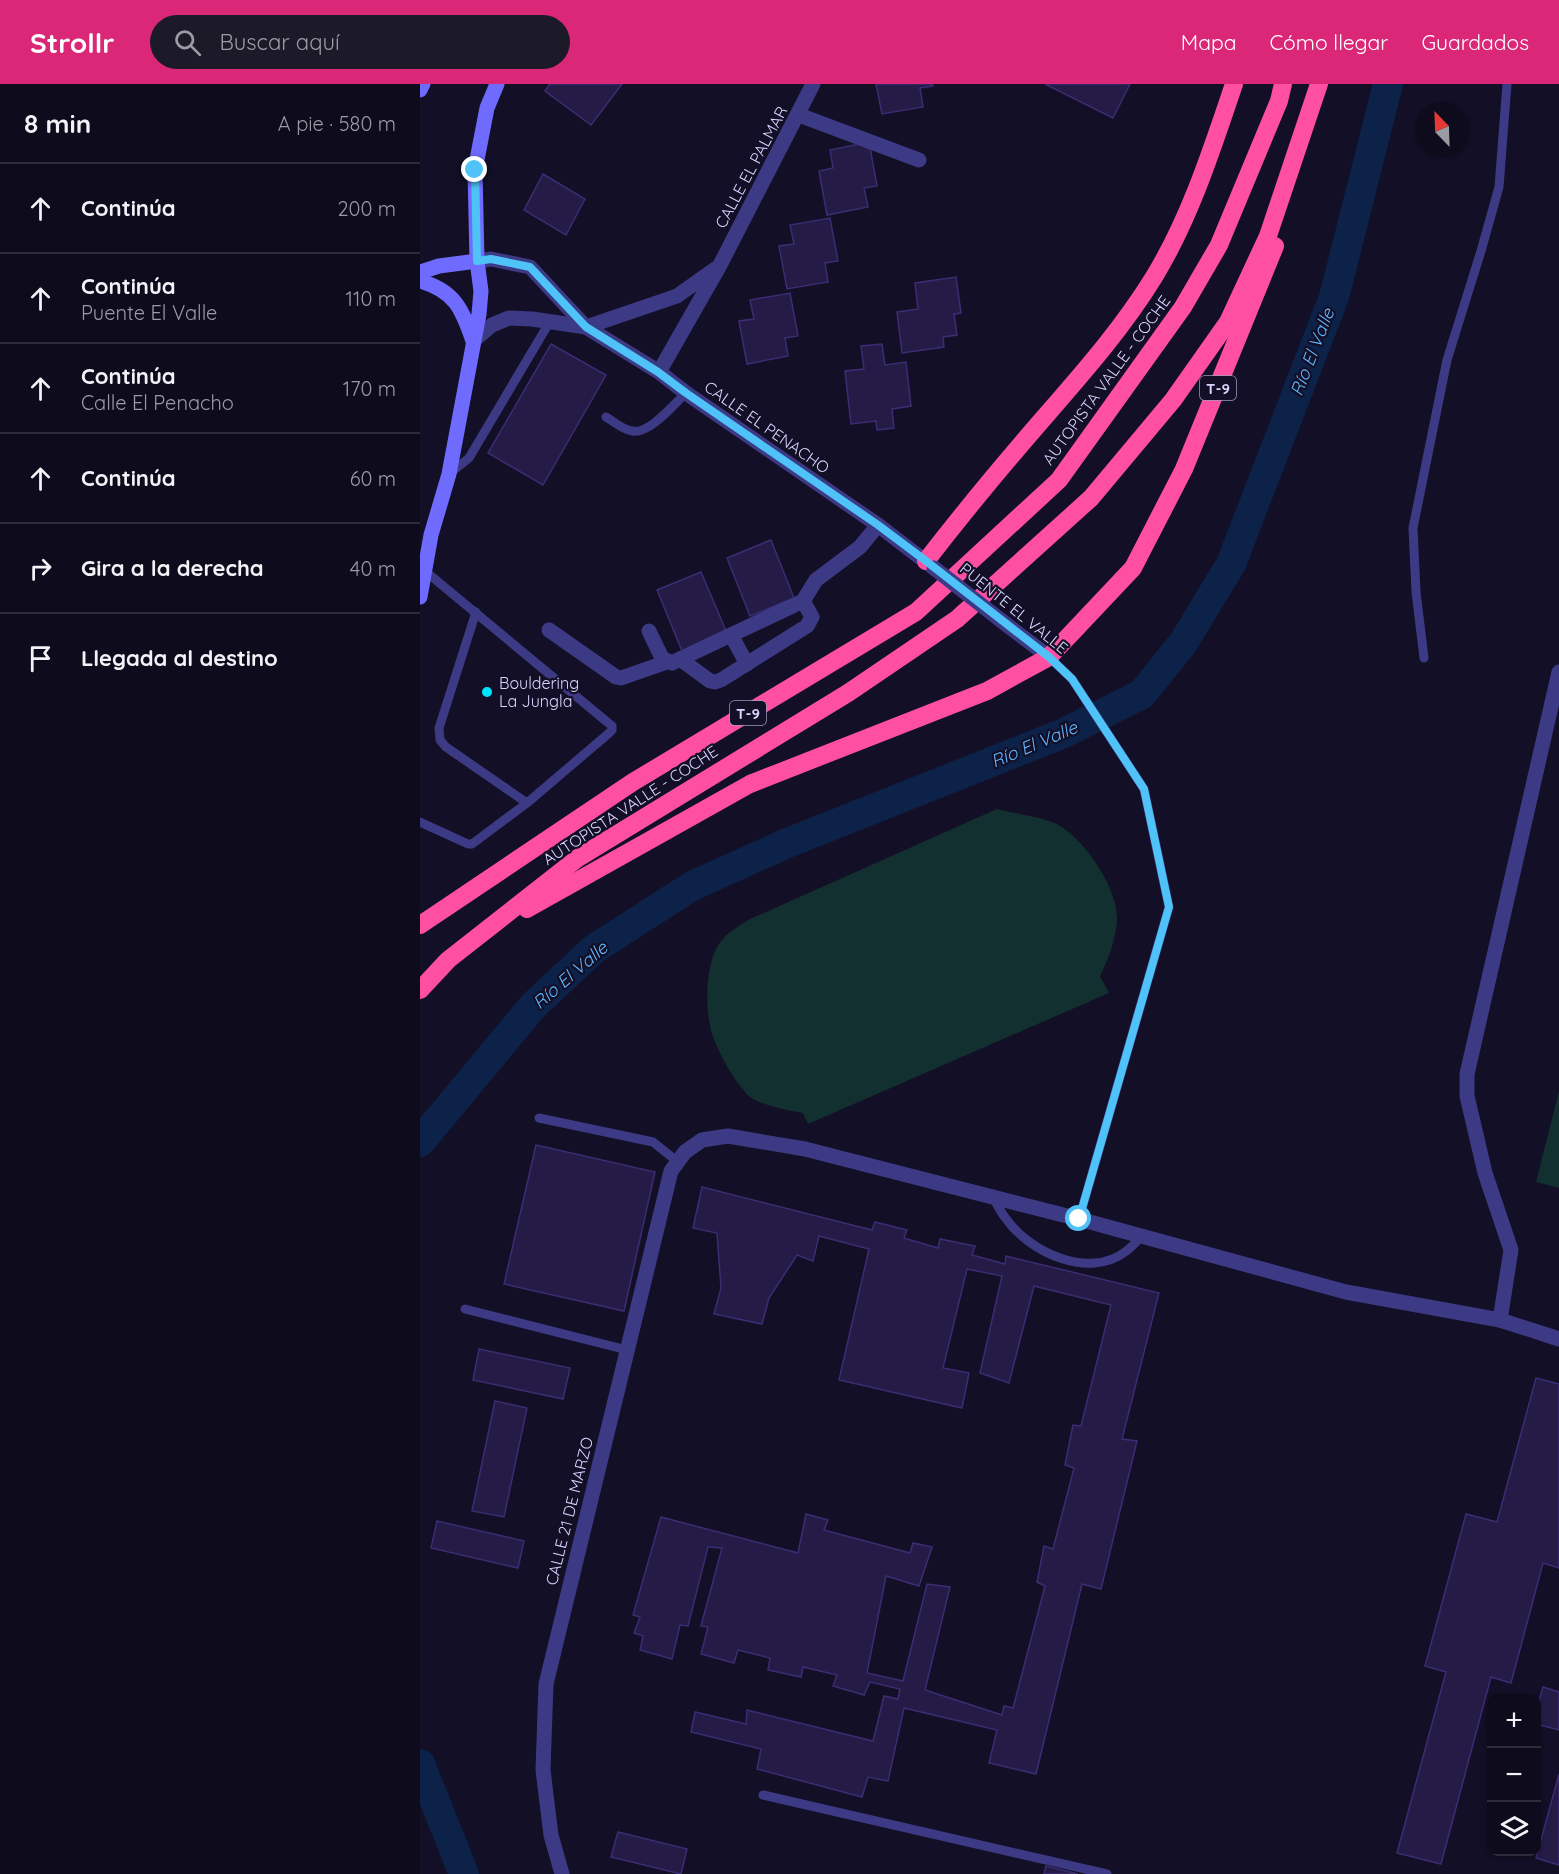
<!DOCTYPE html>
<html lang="es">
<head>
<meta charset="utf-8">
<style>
	:root { --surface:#0e0b1c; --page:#1c1929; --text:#f1f3f6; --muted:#9b9ba3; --line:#2e2b3b; --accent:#db2777 }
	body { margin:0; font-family:Quicksand,sans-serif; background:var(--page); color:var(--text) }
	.controls { position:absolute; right:18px; bottom:18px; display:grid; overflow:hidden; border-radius:12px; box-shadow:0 2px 4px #0004 }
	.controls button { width:54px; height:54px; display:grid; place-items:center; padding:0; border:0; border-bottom:2px solid var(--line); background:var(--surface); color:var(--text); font:30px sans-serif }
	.compass { position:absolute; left:995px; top:18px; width:54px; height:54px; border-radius:50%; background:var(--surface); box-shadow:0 2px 4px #0004; rotate:337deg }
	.stop { position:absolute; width:18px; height:18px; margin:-14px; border:4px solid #4fc3f7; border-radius:50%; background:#fff }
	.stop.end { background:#4fc3f7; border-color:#fff; box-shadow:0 2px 6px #0008 }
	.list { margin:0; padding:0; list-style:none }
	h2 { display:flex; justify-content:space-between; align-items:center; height:78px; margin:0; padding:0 24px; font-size:26px }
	h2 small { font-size:20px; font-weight:400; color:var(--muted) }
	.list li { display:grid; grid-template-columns:39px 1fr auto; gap:18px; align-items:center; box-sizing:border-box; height:90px; padding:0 24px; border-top:2px solid var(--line) }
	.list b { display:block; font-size:22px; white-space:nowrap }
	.list p { margin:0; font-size:20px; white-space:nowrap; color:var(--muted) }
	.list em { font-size:20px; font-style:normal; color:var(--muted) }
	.icon { flex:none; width:33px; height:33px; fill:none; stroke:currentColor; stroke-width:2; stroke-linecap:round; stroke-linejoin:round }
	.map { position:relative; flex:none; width:1139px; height:1790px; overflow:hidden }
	header { display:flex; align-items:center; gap:36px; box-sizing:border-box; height:84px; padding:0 30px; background:var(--accent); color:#fff }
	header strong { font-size:28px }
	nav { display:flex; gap:33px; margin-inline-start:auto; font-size:21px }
	.search { width:420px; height:54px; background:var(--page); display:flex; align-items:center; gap:15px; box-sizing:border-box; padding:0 21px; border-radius:33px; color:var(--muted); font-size:22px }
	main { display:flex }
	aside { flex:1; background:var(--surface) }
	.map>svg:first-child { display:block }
	.green { fill:#12302f }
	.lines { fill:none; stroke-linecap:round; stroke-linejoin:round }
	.river { stroke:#0c2248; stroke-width:30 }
	.building { fill:#241b47; stroke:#3b2d73; stroke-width:1.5 }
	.lane { stroke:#3d3a85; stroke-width:9 }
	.street { stroke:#3d3a85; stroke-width:15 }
	.secondary { stroke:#6f6bff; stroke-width:15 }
	.highway { stroke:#ff4fa3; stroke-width:18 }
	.street-bridge { stroke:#3d3a85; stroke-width:15 }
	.route { stroke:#4fc3f7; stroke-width:8 }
	.poi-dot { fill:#00e5ff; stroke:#130f26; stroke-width:2 }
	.labels { text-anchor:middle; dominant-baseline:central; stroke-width:4.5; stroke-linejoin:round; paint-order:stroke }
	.shield { fill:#130f26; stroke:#9e99be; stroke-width:1.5 }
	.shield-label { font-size:15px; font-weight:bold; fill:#d9d4ff }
	.street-label { font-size:16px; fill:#d9d4ff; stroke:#130f26 }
	.poi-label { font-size:16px; fill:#d9d4ff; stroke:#130f26; text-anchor:start }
	.water-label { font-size:18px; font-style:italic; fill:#62b6ff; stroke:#130f26 }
</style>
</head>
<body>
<header>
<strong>Strollr</strong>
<div class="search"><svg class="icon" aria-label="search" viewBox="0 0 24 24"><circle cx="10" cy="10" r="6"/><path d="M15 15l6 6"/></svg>Buscar aquí</div>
<nav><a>Mapa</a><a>Cómo llegar</a><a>Guardados</a></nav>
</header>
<main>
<aside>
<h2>8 min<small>A pie · 580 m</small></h2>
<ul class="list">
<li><svg class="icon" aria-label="ahead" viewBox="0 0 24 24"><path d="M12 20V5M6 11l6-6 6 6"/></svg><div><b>Continúa</b></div><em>200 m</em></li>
<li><svg class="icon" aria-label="ahead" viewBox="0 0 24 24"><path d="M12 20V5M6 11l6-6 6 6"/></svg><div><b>Continúa</b><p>Puente El Valle</p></div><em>110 m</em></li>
<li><svg class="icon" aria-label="ahead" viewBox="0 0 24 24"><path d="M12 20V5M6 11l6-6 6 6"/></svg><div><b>Continúa</b><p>Calle El Penacho</p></div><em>170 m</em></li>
<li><svg class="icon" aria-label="ahead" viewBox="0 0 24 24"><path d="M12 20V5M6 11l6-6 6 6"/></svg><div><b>Continúa</b></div><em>60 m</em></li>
<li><svg class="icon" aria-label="right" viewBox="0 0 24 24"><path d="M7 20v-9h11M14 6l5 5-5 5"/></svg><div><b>Gira a la derecha</b></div><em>40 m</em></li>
<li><svg class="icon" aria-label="arrive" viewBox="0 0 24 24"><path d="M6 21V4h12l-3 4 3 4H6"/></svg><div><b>Llegada al destino</b></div></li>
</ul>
</aside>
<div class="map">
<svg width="1139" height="1790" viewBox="0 0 1139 1790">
	<rect width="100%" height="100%" fill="#130f26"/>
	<g class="green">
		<path d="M577 725C595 730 615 732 632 738 661 749 698 803 697 835 696 855 689 874 680 892L689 909 388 1040 383 1029C370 1027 340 1021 330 1013 317 1002 295 964 291 946 285 923 285 877 301 857 308 848 321 841 330 835Z"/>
		<path d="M1139 1007V1104L1116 1098Z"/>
	</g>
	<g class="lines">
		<g class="river">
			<path d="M0 1058 113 922 174 865 272 802 365 760 644 649 722 610 763 559 811 480 914 213 968 0"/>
			<path d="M0 1680 44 1790"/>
		</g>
	</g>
	<g class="building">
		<path d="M130 0H202L171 41 125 7Z"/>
		<path d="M456 0H512L513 2 500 4 503 23 462 30Z"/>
		<path d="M625 0H710L693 34Z"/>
		<path d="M449 58 457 102 444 104 448 123 407 131 399 87 413 84 410 66Z"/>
		<path d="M123 90 165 115 146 151 104 126Z"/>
		<path d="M410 134 418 177 405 179 408 198 367 205 359 162 374 160 370 141Z"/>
		<path d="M536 193 541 229 534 230 537 251 523 253 524 263 482 269 477 228 498 225 495 199Z"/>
		<path d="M370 209 378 252 365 254 368 272 327 280 319 237 334 235 330 216Z"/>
		<path d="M131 260 186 291 123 401 68 369Z"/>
		<path d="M462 260 465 281 486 278 491 322 472 325 474 344 457 346 456 337 431 340 425 287 444 285 441 262Z"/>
		<path d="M351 456 374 514 330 532 307 474Z"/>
		<path d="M281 488 307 549 262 567 237 506Z"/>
		<path d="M116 1061 235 1088 204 1227 84 1200Z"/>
		<path d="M282 1103 452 1146 455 1138 487 1146 484 1154 518 1164 520 1155 555 1162 552 1171 585 1180 586 1172 739 1209 702 1355 717 1357 681 1505 662 1500 616 1690 569 1679 577 1646 484 1624 468 1697 448 1693 442 1713 337 1685 341 1665 271 1648 275 1628 326 1640 327 1626 453 1657 464 1612 478 1615 480 1605 450 1598 444 1611 413 1602 417 1591 383 1583 381 1593 348 1586 350 1574 318 1566 314 1579 281 1570 288 1543 281 1542 302 1464 288 1463 268 1542 260 1541 252 1575 220 1566 223 1552 214 1549 220 1533 213 1531 241 1433 378 1469 386 1430 408 1436 404 1446 490 1469 493 1459 512 1463 499 1502 466 1492 447 1589 483 1597 507 1500 530 1503 505 1606 582 1631 584 1622 593 1624 625 1502 617 1498 624 1462 633 1465 654 1384 645 1381 653 1341 661 1342 691 1221 614 1202 589 1299 560 1289 582 1192 547 1185 523 1284 549 1289 542 1324 419 1296 449 1165 399 1152 393 1177 377 1171 349 1214 342 1240 294 1230 301 1204 297 1149 273 1144Z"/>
		<path d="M59 1265 150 1284 143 1315 53 1296Z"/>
		<path d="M1116 1294 1139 1300V1484L1123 1479 1091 1599 1071 1593 1021 1780 977 1769 1026 1588 1005 1582 1046 1430 1077 1438Z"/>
		<path d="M75 1317 107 1324 84 1433 52 1427Z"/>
		<path d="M17 1437 104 1457 98 1484 11 1464Z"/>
		<path d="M1123 1603 1139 1608V1646L1116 1640V1626Z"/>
		<path d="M1139 1690V1781L1116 1774Z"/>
		<path d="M198 1748 267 1765 261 1790 191 1773Z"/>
		<path d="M626 1782 658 1790H624Z"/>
	</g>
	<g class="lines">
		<g class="lane">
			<path d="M186 333C193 337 203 346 212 347 229 351 254 320 266 309"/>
			<path d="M29 390 49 374 129 239"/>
			<path d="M56 528 19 644 20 656 26 663 107 719"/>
			<path d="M629 573 652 595 724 705 749 823 659 1135"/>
			<path d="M1004 574 996 508 993 444 1027 276 1061 167 1079 103 1087 0"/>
			<path d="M0 738 48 760H52L107 719 188 650 192 646V642L5 487"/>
			<path d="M119 1034 233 1058 258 1078"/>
			<path d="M572 1112C577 1120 581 1129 587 1136 611 1169 669 1195 705 1168 711 1164 717 1157 722 1152"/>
			<path d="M45 1225 207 1266"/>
			<path d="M343 1711 687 1790"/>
		</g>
		<g class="street">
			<path d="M379 31 499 76"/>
			<path d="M57 177 71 175 110 183 166 243 239 288 266 309 458 441 514 484"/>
			<path d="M53 257 72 241 89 234 112 235 166 243 257 212 295 185"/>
			<path d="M239 288 300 181 393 0"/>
			<path d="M587 541 629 573"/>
			<path d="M129 546 196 593 201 594 247 578"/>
			<path d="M229 547 242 574 252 579 260 575 383 517 396 496 440 463 458 441"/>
			<path d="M311 551 327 580"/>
			<path d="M260 575 290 597 295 598 301 596 387 542 392 533 383 517"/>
			<path d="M1080 1236 1091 1166 1065 1089 1047 1012V990L1139 588"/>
			<path d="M142 1790 131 1751 123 1686 126 1600 251 1087 265 1068 282 1056 308 1052 385 1065 659 1135 926 1208 1080 1236 1139 1255"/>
		</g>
		<g class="secondary">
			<path d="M0 6 3 0"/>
			<path d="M0 188 19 182 57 177"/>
			<path d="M0 197C35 207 42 225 53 257"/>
			<path d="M0 513 11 451 29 390 59 230 61 207 57 177 55 86 67 24 77 0"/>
		</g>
		<g class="highway">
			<path d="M506 477C543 429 582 382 622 336 662 290 702 245 734 193 770 134 792 65 814 0"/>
			<path d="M107 825 330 700 567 607 629 573 713 484 764 385 855 162"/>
			<path d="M0 841 213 698 496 528 639 396 763 223 799 161 859 17 863 0"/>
			<path d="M0 906 28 876 158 774 428 609 537 535 671 414 753 316 808 238 848 152 899 0"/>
		</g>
		<path class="street-bridge" d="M514 484 587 541"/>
	</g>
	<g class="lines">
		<path class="route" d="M55 86 57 177 71 175 110 183 166 243 238 288 266 309 458 441 506 477 629 573 652 595 724 705 749 823 659 1135"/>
	</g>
	<circle class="poi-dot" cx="67" cy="608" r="6"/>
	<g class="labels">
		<g class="shield">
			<rect x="780" y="292" width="36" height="24" rx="4.5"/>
			<rect x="310" y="617" width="36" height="24" rx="4.5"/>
		</g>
		<g class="shield-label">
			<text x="798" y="304">T-9</text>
			<text x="328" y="629">T-9</text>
		</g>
		<g class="street-label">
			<text transform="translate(331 83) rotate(-62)">CALLE EL PALMAR</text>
			<text transform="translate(686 296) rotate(-54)">AUTOPISTA VALLE - COCHE</text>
			<text transform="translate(347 343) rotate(35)">CALLE EL PENACHO</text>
			<text transform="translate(594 524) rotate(39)">PUENTE EL VALLE</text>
			<text transform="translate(210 721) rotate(-33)">AUTOPISTA VALLE - COCHE</text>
			<text transform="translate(149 1427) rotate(-76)">CALLE 21 DE MARZO</text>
		</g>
		<g class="poi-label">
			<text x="79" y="599">Bouldering<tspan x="79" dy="18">La Jungla</tspan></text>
		</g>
		<g class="water-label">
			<text transform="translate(892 268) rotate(-69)">Río El Valle</text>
			<text transform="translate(614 660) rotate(-23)">Río El Valle</text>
			<text transform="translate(150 891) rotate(-41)">Río El Valle</text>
		</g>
	</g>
</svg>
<div class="controls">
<button>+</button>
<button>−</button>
<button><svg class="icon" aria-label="layers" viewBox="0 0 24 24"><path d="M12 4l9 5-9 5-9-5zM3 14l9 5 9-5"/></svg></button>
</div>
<svg class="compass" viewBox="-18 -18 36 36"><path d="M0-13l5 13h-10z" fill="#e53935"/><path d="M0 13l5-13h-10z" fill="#9b9ba3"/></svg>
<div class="stop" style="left:659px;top:1135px"></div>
<div class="stop end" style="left:55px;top:86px"></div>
</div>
</main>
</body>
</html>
